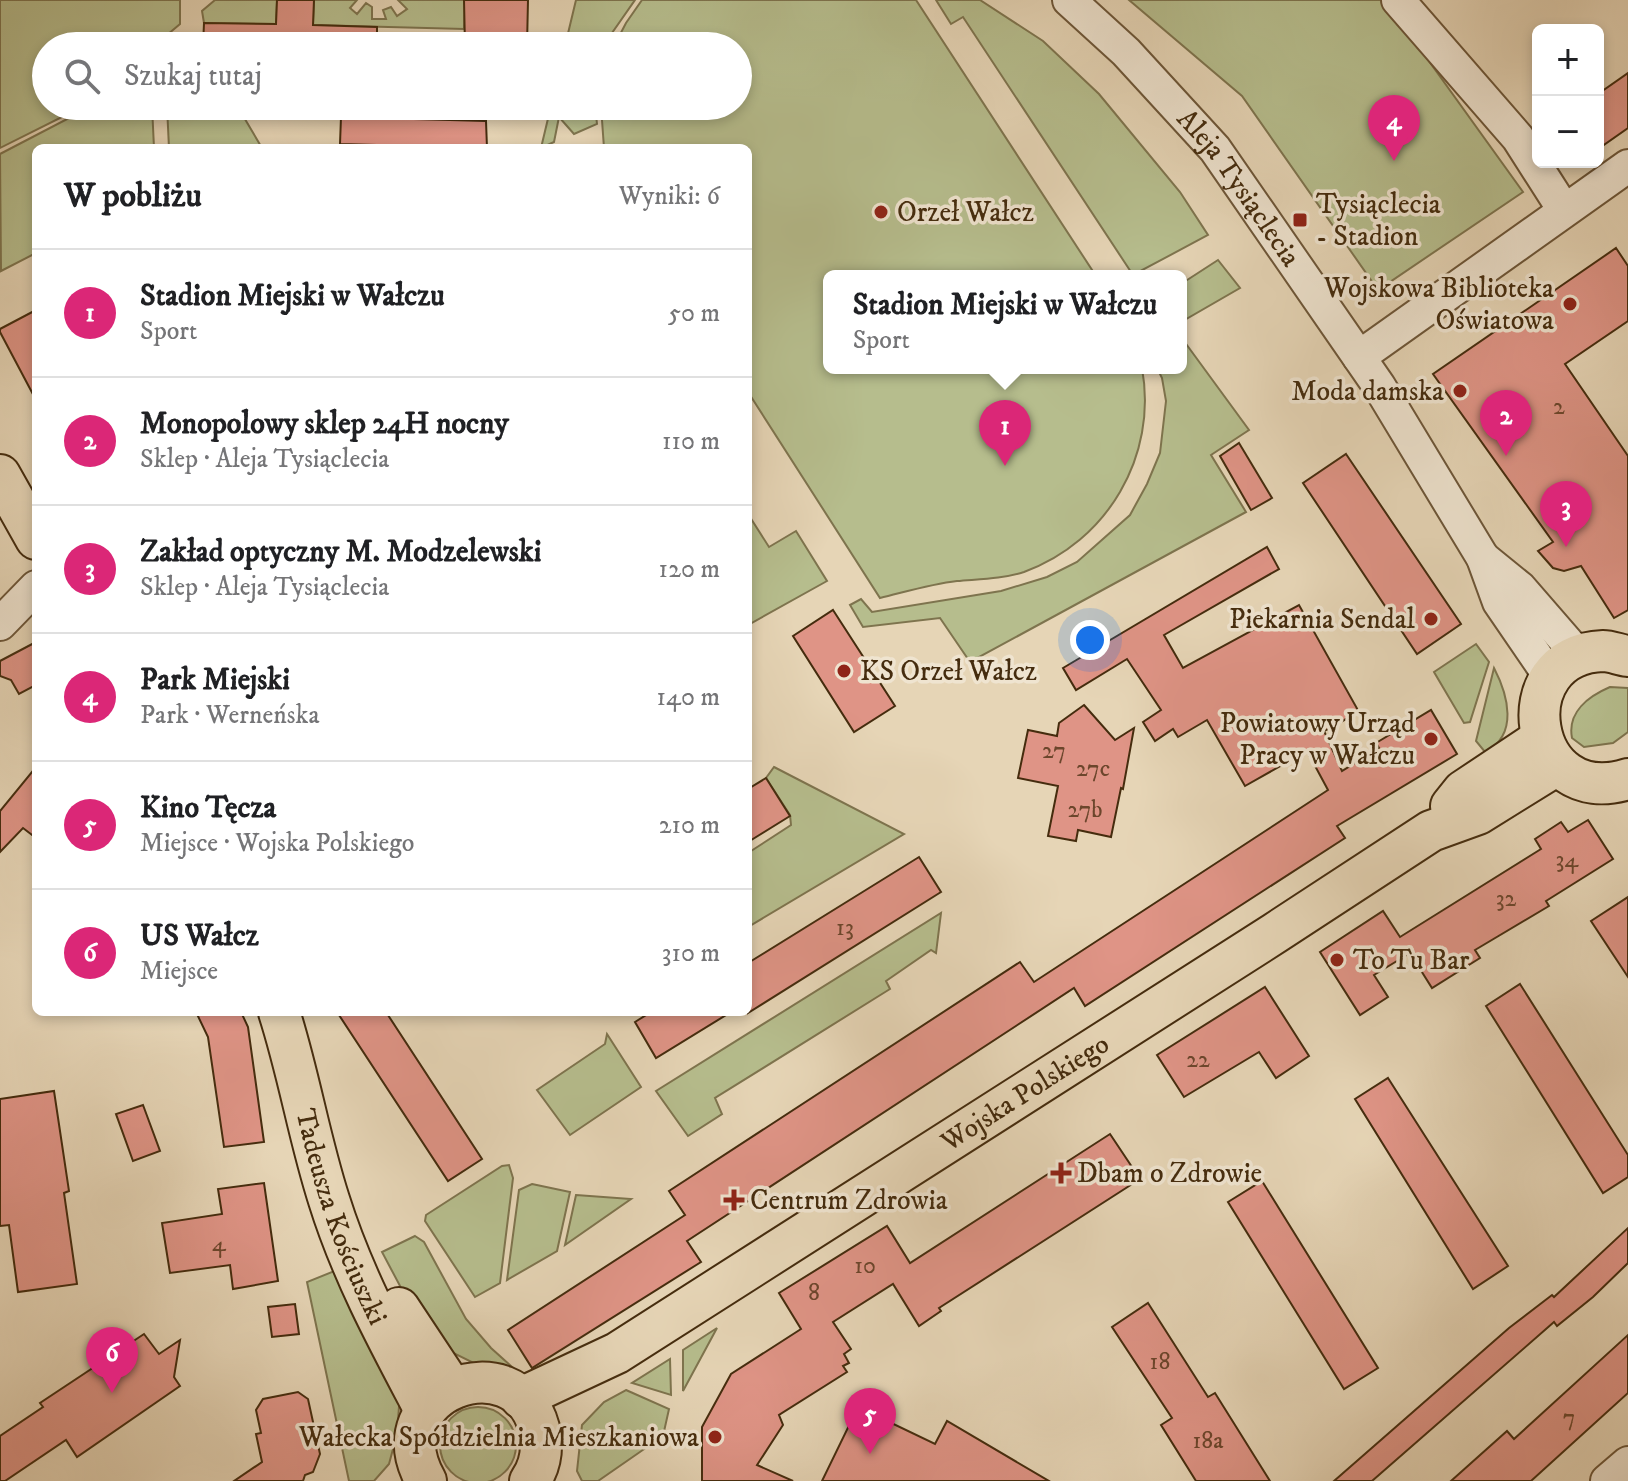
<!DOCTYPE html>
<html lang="pl">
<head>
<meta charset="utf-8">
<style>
	:root { --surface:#fff; --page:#f2f2f2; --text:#202124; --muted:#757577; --line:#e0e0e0; --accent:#db2777 }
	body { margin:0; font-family:"IM FELL DW Pica",serif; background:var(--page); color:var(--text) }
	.controls { position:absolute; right:24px; top:24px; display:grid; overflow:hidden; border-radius:12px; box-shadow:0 4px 12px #0003 }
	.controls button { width:72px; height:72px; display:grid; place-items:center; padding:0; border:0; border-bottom:2px solid var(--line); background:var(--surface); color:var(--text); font:40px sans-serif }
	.you { position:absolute; left:1090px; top:640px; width:28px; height:28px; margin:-20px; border:6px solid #fff; border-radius:50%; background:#1a73e8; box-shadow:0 0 0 12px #1a73e833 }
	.badge { display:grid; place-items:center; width:52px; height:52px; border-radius:50%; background:var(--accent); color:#fff; font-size:26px; font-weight:700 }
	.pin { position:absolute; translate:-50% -66px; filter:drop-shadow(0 2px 4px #0008) }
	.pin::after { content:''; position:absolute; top:42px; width:28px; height:24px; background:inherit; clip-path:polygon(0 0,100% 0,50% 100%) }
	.popup { position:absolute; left:823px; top:270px; width:364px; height:104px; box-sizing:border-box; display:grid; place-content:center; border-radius:12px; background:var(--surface); filter:drop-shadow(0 2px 6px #0005); font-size:26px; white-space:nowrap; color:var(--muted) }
	.popup b { font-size:30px; color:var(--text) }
	.popup::after { content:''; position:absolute; left:50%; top:100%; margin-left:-16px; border:16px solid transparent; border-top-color:var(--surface) }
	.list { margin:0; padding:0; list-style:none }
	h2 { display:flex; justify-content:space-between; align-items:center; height:104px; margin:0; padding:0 32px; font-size:34px }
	h2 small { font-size:26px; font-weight:400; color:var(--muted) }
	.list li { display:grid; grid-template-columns:52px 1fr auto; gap:24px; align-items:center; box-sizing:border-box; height:128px; padding:0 32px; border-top:2px solid var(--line) }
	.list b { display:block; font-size:30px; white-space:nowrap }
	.list p { margin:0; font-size:26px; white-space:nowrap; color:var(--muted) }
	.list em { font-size:26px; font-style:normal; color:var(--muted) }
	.icon { flex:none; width:44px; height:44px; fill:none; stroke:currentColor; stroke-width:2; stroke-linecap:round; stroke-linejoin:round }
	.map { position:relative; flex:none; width:1628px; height:1481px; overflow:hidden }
	.search { position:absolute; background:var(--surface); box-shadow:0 4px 12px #0003; left:32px; top:32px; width:720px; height:88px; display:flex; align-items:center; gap:20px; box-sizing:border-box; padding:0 28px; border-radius:44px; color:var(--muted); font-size:30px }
	.panel { position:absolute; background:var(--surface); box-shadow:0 4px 12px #0003; left:32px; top:144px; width:720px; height:872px; border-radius:12px }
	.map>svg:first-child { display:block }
	.green { fill:#b6bd8d; stroke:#7e744e; stroke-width:2 }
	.building { fill:#df9486; stroke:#452c0e; stroke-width:2 }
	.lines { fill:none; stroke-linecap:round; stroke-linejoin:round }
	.minor-casing { stroke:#6d5638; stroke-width:36 }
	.major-casing { stroke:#452c0e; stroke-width:44 }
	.minor { stroke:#efe4d0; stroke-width:32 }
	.major { stroke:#e6d5b6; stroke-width:40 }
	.poi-dot { fill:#8f2418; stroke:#efe4d0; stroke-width:3 }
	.labels { text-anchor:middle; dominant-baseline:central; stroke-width:7; stroke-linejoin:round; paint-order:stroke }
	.number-label { font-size:24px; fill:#6c462c }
	.street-label { font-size:28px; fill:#452c0e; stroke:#efe4d0 }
	.poi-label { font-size:28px; fill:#452c0e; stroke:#efe4d0; text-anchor:start }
</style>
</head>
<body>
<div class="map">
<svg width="1628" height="1481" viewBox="0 0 1628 1481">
	<rect width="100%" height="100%" fill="#e6d5b6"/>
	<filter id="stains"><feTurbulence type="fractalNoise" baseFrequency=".0025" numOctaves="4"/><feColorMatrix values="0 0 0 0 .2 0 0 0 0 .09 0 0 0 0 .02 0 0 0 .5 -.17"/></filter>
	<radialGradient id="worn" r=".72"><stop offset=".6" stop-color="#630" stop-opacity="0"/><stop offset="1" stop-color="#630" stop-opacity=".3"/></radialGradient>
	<g class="green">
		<path d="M0 0H180V24L154 46H46V106H75L62 111 64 116 0 148Z"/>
		<path d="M215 0H277L276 24 204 23 202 11Z"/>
		<path d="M314 0H357L350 8 357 14 366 3 372 7V19H386L383 10 391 7 397 16 407 9 398 0H465L464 29 313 25Z"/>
		<path d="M576 0H635L612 33 608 46H565Z"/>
		<path d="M642 0H916L1096 276H829V368H1142C1158 456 1107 542 1024 572 1002 579 980 579 957 581 931 584 905 592 880 598L748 392V148H604L601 106H738V46H614L626 23Z"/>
		<path d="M936 0H980L1043 41 1099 94 1180 192 1208 235 1133 275 963 17 951 24Z"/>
		<path d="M1129 0H1385L1523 192 1378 290 1242 96Z"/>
		<path d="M92 106H152L154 148H36V253L1 271 0 154Z"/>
		<path d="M167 106 239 109 262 148H169Z"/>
		<path d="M551 106H595L597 124 574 134 559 117 554 142 541 148Z"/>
		<path d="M1218 260 1240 288 1181 322V284Z"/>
		<path d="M1181 337 1249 430 1211 455 1246 512 970 662 940 618 863 627 850 605 861 599 872 612 1001 591 1047 577 1077 562 1130 515 1147 484 1160 453 1166 401 1162 378 1157 368H1181Z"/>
		<path d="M748 514 769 547 796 531 827 581 748 625Z"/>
		<path d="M1476 644 1489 662 1470 722 1464 723 1434 672Z"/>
		<path d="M1494 668C1508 695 1519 735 1485 752L1476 741Z"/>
		<path d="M1610 687 1628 688V732L1613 743 1584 747 1572 738C1567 712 1589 696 1610 687Z"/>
		<path d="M774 767 904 834 748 927V853L791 825 790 815 766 778Z"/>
		<path d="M941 913 936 953 931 950 886 981 890 989 715 1098 722 1114 688 1136 656 1091Z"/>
		<path d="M607 1034 641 1087 570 1135 537 1090 605 1044Z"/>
		<path d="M509 1165 513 1178 500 1283 475 1297 425 1221 426 1215 502 1166Z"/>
		<path d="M532 1184 570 1192 557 1251 507 1280 519 1190Z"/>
		<path d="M576 1195 631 1199 565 1245Z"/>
		<path d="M415 1236 424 1242 466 1319 491 1348 520 1374H496L437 1345 425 1333 382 1252Z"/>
		<path d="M342 1268 400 1393 397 1434 389 1464 374 1481H349L307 1282Z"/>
		<path d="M717 1328 683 1391V1350Z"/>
		<path d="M670 1359 671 1395 632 1383Z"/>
		<path d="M626 1390 669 1409 663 1436 598 1481H582L577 1471 582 1425 604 1402Z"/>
		<circle cx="478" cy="1445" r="38"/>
	</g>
	<g class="building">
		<path d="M277 0H314L313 25 377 27V46H203L204 23 276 24Z"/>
		<path d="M464 0H528L527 46H465Z"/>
		<path d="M1628 73V128L1598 149V94Z"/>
		<path d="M341 117 486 121 487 148 340 144Z"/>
		<path d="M1616 248 1628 266V321L1565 364 1628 456V610L1614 618 1581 566 1564 571 1553 568 1538 551 1553 542 1433 374Z"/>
		<path d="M36 310V400L0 332V329Z"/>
		<path d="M1239 443 1272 498 1251 510 1220 456Z"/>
		<path d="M1346 454 1461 624 1417 654 1303 483Z"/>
		<path d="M1267 547 1279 569 1164 635 1183 668 1299 605 1359 712 1324 731 1342 771 1379 748 1376 743 1431 710 1457 754 1337 826 1345 838 1085 1006 1074 988 687 1241 701 1262 532 1368 508 1330 685 1215 669 1191 1020 962 1034 982 1328 790 1307 751 1245 786 1207 720 1178 737 1173 729 1155 741 1143 722 1161 710 1127 659 1076 690 1063 668Z"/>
		<path d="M833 610 895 706 854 732 793 636Z"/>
		<path d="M36 642V685L19 694 11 680 0 676V661Z"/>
		<path d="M1084 705 1115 740 1134 728 1123 789 1121 788 1111 837 1078 830 1076 841 1048 836 1058 786 1018 778 1028 730 1057 736 1059 723Z"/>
		<path d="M36 767V838L23 828 0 852V811Z"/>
		<path d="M766 778 790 816 748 842V789Z"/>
		<path d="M1588 820 1613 859 1546 901 1549 906 1475 950 1480 958 1432 988 1410 953 1374 975 1388 997 1360 1015 1320 952 1383 911 1400 937 1541 849 1535 839 1561 822 1568 832Z"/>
		<path d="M919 857 941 892 748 1013V963Z"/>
		<path d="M1628 897V977L1591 921Z"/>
		<path d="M1520 984 1628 1155V1177L1603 1193 1486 1006Z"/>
		<path d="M1265 987 1309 1056 1276 1078 1259 1052 1184 1097 1157 1055Z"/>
		<path d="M196 1012H241L248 1027 264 1142 224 1147 208 1037Z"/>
		<path d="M337 1012H386L482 1159 448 1181Z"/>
		<path d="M651 1012H731L656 1058 635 1022Z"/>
		<path d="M1388 1078 1508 1266 1473 1289 1355 1099Z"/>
		<path d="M54 1091 69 1191 64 1193 77 1284 18 1292 9 1225 0 1226V1099Z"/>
		<path d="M143 1105 160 1151 133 1161 116 1114Z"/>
		<path d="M1110 1134 1140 1179 939 1308 941 1311 919 1326 893 1284 833 1322 851 1349 844 1354 849 1363 843 1366 847 1372 779 1415 783 1425 757 1465 793 1481H702V1427L731 1374 801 1329 779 1293 887 1226 910 1263Z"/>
		<path d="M1262 1181 1378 1368 1344 1389 1228 1202Z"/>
		<path d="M264 1183 278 1281 233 1289 230 1265 170 1273 162 1223 222 1214 218 1189Z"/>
		<path d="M1628 1228V1263L1593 1297 1557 1326 1554 1322 1372 1481H1334L1509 1328 1552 1295 1554 1297Z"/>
		<path d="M1148 1303 1208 1397 1215 1393 1270 1481H1196L1161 1425 1172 1418 1112 1327Z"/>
		<path d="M295 1304 299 1334 272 1337 268 1307Z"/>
		<path d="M144 1334 159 1354 180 1340 174 1377 180 1386 77 1457 66 1440 5 1481H0V1436L43 1407 40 1403Z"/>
		<path d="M1628 1335V1393L1531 1481H1451L1507 1431 1514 1439Z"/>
		<path d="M298 1392 308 1399 320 1454 313 1472 305 1475 303 1481H234L262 1462 256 1434 261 1433 256 1410 263 1399Z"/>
		<path d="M858 1407 935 1444 947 1421 1049 1481H822Z"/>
	</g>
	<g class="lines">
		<g class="minor-casing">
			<g id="minor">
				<path id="s1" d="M1069 0 1126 52 1215 149 1379 386 1483 558 1499 602 1551 678"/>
				<path d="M1398 0 1518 138 1564 210"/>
				<path d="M1359 357 1628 166"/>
				<path d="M1483 558 1520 588 1579 656"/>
				<path d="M0 624 36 587"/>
				<path d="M1607 1481 1628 1463"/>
			</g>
		</g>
		<g class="major-casing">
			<g id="major">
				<path d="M0 475 36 539"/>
				<path d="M1628 656C1620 655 1611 651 1603 651 1504 654 1527 811 1628 779"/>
				<path d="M1451 806 1463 791 1541 739"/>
				<path id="s2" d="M279 1012C299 1074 309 1138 329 1200 352 1274 389 1342 425 1410"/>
				<path d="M399 1308 452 1388"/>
				<path id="s3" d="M521 1398 617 1353 1275 933 1431 831 1478 814 1557 765"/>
				<path d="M426 1481C375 1392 516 1340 539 1428 543 1446 541 1465 530 1481"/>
			</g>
		</g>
		<use href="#minor" class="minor"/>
		<use href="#major" class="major"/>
	</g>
	<g class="poi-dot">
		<circle cx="881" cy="212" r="8"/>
		<rect x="1292" y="212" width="16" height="16" rx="4"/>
		<circle cx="1570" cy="304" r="8"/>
		<circle cx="1460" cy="391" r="8"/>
		<circle cx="1431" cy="619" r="8"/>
		<circle cx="844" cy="671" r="8"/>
		<circle cx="1431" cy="739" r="8"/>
		<circle cx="1337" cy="960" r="8"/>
		<path d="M1057 1161h8v8h8v8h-8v8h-8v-8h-8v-8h8z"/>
		<path d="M730 1188h8v8h8v8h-8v8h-8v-8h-8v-8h8z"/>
		<circle cx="715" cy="1437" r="8"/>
	</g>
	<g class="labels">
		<g class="number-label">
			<text x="1559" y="407">2</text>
			<text x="1054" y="751">27</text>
			<text x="1093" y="769">27c</text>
			<text x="1085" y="810">27b</text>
			<text x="1567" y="860">34</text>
			<text x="1506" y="899">32</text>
			<text x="845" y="928">13</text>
			<text x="1198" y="1060">22</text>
			<text x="219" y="1244">4</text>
			<text x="865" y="1266">10</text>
			<text x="814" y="1293">8</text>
			<text x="1160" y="1362">18</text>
			<text x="1569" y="1418">7</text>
			<text x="1208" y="1441">18a</text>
		</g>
		<g class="street-label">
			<text stroke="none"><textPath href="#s1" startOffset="254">Aleja Tysiąclecia</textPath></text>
			<text stroke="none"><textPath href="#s3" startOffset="590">Wojska Polskiego</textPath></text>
			<text stroke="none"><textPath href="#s2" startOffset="214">Tadeusza Kościuszki</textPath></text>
		</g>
		<g class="poi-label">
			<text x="1316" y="204">Tysiąclecia<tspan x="1316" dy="32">- Stadion</tspan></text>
			<text x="897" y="212">Orzeł Wałcz</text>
			<text x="1554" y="288" text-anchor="end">Wojskowa Biblioteka<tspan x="1554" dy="32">Oświatowa</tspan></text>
			<text x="1444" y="391" text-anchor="end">Moda damska</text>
			<text x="1415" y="619" text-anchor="end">Piekarnia Sendal</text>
			<text x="860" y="671">KS Orzeł Wałcz</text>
			<text x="1415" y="723" text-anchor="end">Powiatowy Urząd<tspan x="1415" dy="32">Pracy w Wałczu</tspan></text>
			<text x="1353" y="960">To Tu Bar</text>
			<text x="1077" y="1173">Dbam o Zdrowie</text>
			<text x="750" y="1200">Centrum Zdrowia</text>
			<text x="699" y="1437" text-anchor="end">Wałecka Spółdzielnia Mieszkaniowa</text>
		</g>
	</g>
	<rect width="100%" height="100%" filter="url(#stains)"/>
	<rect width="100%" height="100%" fill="url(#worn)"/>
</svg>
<div class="controls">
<button>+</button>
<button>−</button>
</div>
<div class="you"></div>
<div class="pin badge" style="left:1005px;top:466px">1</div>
<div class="popup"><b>Stadion Miejski w Wałczu</b>Sport</div>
<div class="pin badge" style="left:1506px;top:456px">2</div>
<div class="pin badge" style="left:1566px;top:547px">3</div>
<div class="pin badge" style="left:1394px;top:161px">4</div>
<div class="pin badge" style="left:870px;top:1454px">5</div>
<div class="pin badge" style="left:112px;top:1393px">6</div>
<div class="search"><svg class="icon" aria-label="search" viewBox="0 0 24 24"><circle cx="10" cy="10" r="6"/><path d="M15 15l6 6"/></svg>Szukaj tutaj</div>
<section class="panel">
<h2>W pobliżu<small>Wyniki: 6</small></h2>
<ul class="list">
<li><span class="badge">1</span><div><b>Stadion Miejski w Wałczu</b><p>Sport</p></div><em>50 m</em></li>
<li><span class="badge">2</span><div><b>Monopolowy sklep 24H nocny</b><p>Sklep · Aleja Tysiąclecia</p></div><em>110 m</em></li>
<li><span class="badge">3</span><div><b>Zakład optyczny M. Modzelewski</b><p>Sklep · Aleja Tysiąclecia</p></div><em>120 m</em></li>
<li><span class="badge">4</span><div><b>Park Miejski</b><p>Park · Werneńska</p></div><em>140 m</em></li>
<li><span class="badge">5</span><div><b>Kino Tęcza</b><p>Miejsce · Wojska Polskiego</p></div><em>210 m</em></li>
<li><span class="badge">6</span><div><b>US Wałcz</b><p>Miejsce</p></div><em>310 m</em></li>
</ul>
</section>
</div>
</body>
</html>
